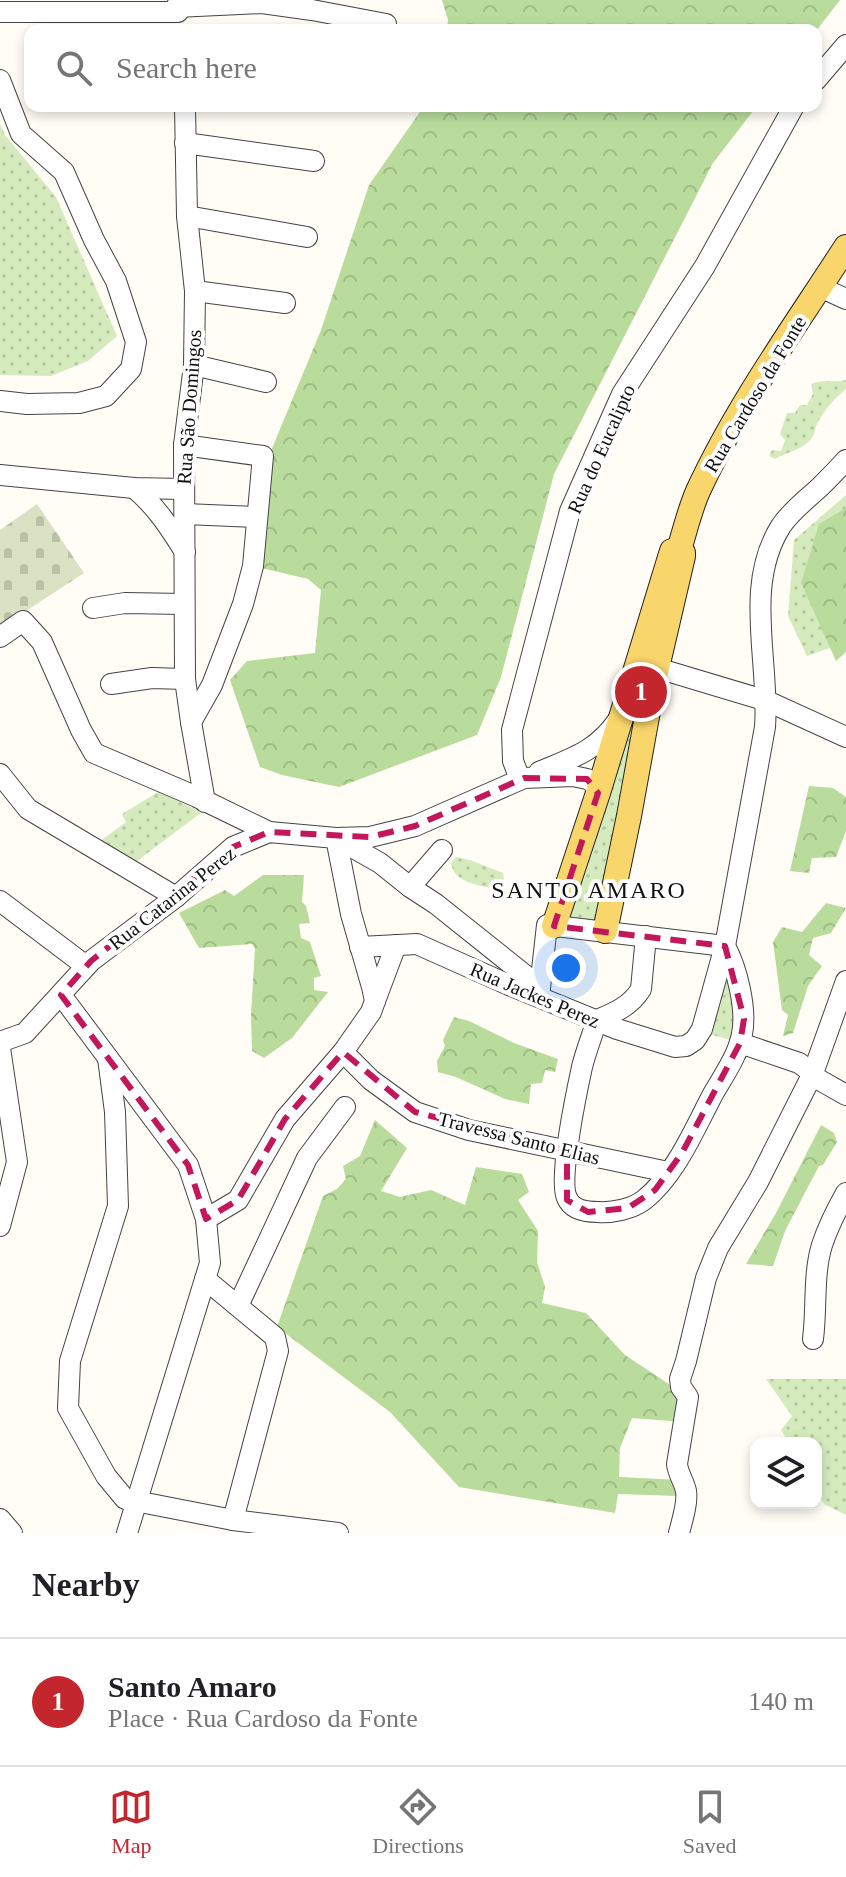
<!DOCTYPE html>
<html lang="en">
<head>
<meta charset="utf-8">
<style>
	:root { --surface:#fff; --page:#f2f2f2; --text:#202124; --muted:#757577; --line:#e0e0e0; --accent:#c4262e }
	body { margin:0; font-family:Georgia,serif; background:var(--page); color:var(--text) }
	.controls { position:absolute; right:24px; bottom:24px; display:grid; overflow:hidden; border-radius:16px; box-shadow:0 4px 12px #0003 }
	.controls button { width:72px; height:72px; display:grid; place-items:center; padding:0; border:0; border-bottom:2px solid var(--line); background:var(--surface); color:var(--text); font:40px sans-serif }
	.you { position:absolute; left:566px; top:968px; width:28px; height:28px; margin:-20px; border:6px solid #fff; border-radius:50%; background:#1a73e8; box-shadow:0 0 0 12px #1a73e833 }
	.badge { display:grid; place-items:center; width:52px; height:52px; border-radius:50%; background:var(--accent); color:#fff; font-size:26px; font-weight:700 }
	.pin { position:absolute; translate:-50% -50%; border:4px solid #fff; box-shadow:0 2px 8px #0006 }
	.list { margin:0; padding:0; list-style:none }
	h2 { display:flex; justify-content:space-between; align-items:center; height:104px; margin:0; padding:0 32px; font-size:34px }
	h2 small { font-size:26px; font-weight:400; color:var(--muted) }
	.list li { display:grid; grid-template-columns:52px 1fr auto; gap:24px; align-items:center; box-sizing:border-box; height:128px; padding:0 32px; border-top:2px solid var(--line) }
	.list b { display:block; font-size:30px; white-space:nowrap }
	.list p { margin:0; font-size:26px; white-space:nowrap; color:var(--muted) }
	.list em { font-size:26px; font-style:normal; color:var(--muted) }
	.icon { flex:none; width:44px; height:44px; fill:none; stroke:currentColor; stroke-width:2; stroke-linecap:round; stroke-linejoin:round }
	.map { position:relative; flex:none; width:846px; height:1533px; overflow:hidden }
	.search { position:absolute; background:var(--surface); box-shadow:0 4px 12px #0003; left:24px; right:24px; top:24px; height:88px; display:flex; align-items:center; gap:20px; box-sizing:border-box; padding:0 28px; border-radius:16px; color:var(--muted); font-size:30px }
	.sheet { height:232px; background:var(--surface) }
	nav { display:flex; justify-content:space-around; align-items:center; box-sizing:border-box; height:112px; border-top:2px solid var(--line); background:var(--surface); font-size:22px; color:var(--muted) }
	nav a { display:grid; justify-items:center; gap:4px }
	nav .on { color:var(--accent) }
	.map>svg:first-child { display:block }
	.grass { fill:url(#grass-dots) }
	.forest { fill:url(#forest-crowns) }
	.cemetery { fill:url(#cemetery-stones) }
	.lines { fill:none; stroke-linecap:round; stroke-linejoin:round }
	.minor-casing { stroke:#444; stroke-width:22 }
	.major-casing { stroke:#222; stroke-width:26 }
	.minor { stroke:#fff; stroke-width:20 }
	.major { stroke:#f9d66b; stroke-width:24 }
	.marked { fill:none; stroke:#c2185b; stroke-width:6; stroke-dasharray:16 10; stroke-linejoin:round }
	.labels { text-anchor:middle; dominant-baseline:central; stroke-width:8; stroke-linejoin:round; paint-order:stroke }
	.street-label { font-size:20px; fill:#111; stroke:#fff }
	.quarter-label { font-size:24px; letter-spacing:2px; fill:#111; stroke:#fff }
</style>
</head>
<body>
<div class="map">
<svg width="846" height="1533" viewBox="0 0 846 1533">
	<defs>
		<pattern id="grass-dots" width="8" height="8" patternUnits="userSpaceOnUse" patternTransform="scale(2)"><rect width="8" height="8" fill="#d5ebbd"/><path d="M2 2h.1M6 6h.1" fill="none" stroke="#b6c8a1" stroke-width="1.8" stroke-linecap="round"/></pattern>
		<pattern id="forest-crowns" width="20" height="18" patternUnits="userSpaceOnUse" patternTransform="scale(2)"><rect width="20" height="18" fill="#b9dc9c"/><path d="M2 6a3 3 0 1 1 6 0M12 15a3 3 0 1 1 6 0" fill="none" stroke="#9ebc85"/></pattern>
		<pattern id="cemetery-stones" width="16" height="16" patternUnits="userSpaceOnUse" patternTransform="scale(2)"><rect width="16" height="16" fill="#d9e3c4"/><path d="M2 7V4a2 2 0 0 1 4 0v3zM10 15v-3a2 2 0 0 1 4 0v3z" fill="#b9c2a7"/></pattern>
	</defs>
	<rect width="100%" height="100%" fill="#fffdf5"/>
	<g class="grass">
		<path d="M0 124 5 135 56 197 117 336 88 361 51 376 0 375Z"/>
		<path d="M846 380V389C834 399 824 410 817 424 815 427 815 432 813 436 806 449 787 452 775 459L769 456 772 450 781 451 785 440 780 434 787 413H795L800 405H807L813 394 811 384C822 379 834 383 846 380Z"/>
		<path d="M846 495V642L807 656 788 616 794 540Z"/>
		<path d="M644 685 599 922 568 921 564 912Z"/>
		<path d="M158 792 202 812 121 873 95 845 126 822 122 814Z"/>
		<path d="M456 857 470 860 503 873 504 880 496 889C478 885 454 883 451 863Z"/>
		<path d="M726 958 735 984 734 1041 706 1033Z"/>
		<path d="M766 1379H846V1515L824 1504 816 1490V1443H789L781 1430 792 1416Z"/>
	</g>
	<g class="forest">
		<path d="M442 0H840L816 31 447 30 448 20Z"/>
		<path d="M424 106H757L713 163 554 474 501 677 477 735 339 787 282 775 260 767 230 680 247 661 315 653 321 590 308 579 253 566 261 475 321 330 369 185Z"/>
		<path d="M846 508V652L836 661 801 583 819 524Z"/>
		<path d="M809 786 833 788 846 797V831L836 857 812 858 809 873 790 871Z"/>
		<path d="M263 875H304L302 902 306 906 310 923 299 924 301 938 310 942 321 976 314 978V990L328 992 292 1038 264 1058 252 1051 251 1014 255 948 252 944 199 948 179 913 225 890 234 896Z"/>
		<path d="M826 903 846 908 831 933 813 938 809 955 822 966 808 986 793 1033 783 1036 788 1015 782 1010 773 942 782 927 802 932Z"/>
		<path d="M454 1017 469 1021 514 1043 558 1059 555 1072 545 1070 542 1083 531 1084 529 1104 505 1099 456 1077 438 1072 437 1061 445 1046 443 1040Z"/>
		<path d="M375 1120 407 1148 381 1191 400 1197 431 1190 465 1205 476 1167 522 1174 529 1192 518 1200 538 1231 537 1262 545 1287 542 1303 586 1313 625 1355 687 1396 683 1422 632 1418 620 1448 619 1477 681 1480 679 1496 618 1494 615 1513 459 1487 390 1412 277 1327 323 1196 337 1189 346 1179 343 1166 360 1156Z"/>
		<path d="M821 1125 834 1133 837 1142 823 1165 819 1166 785 1231 773 1266 746 1264 776 1213Z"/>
	</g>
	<path class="cemetery" d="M37 504 84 573 0 628V530Z"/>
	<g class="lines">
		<g class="minor-casing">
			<g id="minor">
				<path d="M176 7 262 3 312 10 386 24"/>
				<path d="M0 12H178"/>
				<path d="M0 80 21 134 64 172 94 240 116 281 136 342 131 369 106 396 79 403 27 404 0 401"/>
				<path d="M816 80 846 45"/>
				<path d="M185 106 187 216 195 291 194 365 184 445 185 679 191 722 205 802"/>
				<path d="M185 143 314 161"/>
				<path d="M187 216 307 237"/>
				<path d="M820 287 846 299"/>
				<path d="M195 291 285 303"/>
				<path d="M194 365 266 382"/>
				<path d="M184 445 263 456 253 566 243 604 212 685 191 722"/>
				<path d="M0 475 134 488 184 489"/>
				<path d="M134 488C156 506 170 528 185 552"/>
				<path d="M185 514 256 517"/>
				<path d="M93 608 125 603 184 604"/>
				<path d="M0 637 23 621 42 642 81 730 94 753 197 797 269 832"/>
				<path d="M657 668 767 701 846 737"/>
				<path d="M111 684 152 678 185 679"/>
				<path d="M539 772C572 758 597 751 618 720"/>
				<path d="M0 774 28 809 176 897"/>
				<path d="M520 779 513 761 512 730 570 511 622 394 705 266 794 106"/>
				<path d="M336 838 380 863 410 887 436 904 540 987"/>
				<path d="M410 887 442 850"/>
				<path d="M0 901 86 966"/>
				<path d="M646 936 641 989C631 1006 614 1013 597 1020 592 1036 586 1051 582 1067 577 1090 558 1180 567 1198 572 1210 586 1212 598 1212 613 1213 632 1209 644 1200 675 1176 695 1128 713 1094 724 1075 738 1055 742 1034 747 1009 737 968 725 946"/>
				<path d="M360 947 417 944 509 985 617 1029 675 1047 686 1046 695 1040 702 1029 725 946"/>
				<path d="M61 995 188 1165 206 1219 210 1263 127 1533"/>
				<path d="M539 997 547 925 725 946 765 727C770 661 743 586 781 526 791 511 807 499 820 487 829 478 838 469 846 460"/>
				<path d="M375 1001 396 945"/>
				<path d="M0 1042 25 1033 91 961 176 897 233 847 269 832 336 838 370 837 415 826 524 778 573 776 587 779 593 782 598 793"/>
				<path d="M740 1043 799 1063 813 1073 816 1078 846 1095"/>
				<path d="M0 1048 17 1162 0 1226"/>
				<path d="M343 1052 371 1080 415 1112 469 1130 668 1172"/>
				<path d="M108 1058 115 1112 118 1206 70 1361 68 1408 106 1476 125 1499 233 1520 338 1533"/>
				<path d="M206 1219 238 1200 285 1119 343 1052 371 1012 375 1001 372 987 351 914 336 838"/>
				<path d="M205 1279 275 1337 278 1351 233 1520"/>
				<path d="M238 1306 307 1158 345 1107"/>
				<path d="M813 1339C817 1308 813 1274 822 1245 828 1227 837 1209 846 1193"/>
				<path d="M0 1519 12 1533"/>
				<path d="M679 1533C682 1521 688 1503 686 1491 684 1481 678 1474 677 1464L688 1397 681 1387 680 1379 686 1361 706 1278 718 1248 758 1182 813 1073 846 981"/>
			</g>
		</g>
		<g class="major-casing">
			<g id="major">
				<path d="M679 550C685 530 690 509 698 491 738 405 795 326 846 247"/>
				<path d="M554 926 598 793 671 554 672 551 679 550 683 553V556L652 689 629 816 605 931"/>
			</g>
		</g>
		<use href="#minor" class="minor"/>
		<use href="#major" class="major"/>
	</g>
	<path class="marked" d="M524 778 587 779 598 793 554 926 725 946 744 1019 740 1043 682 1153 655 1190 628 1208 588 1212 567 1200V1151L415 1112 343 1052 285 1119 238 1200 206 1219 188 1165 61 995 91 961 233 847 269 832 370 837 415 826Z"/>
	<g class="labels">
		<g class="street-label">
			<text transform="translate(755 394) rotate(-59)">Rua Cardoso da Fonte</text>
			<text transform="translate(189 407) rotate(-86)">Rua São Domingos</text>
			<text transform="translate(601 449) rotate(-66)">Rua do Eucalipto</text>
			<text transform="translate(172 898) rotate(-38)">Rua Catarina Perez</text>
			<text transform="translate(535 995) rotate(23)">Rua Jackes Perez</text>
			<text transform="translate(519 1138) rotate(14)">Travessa Santo Elias</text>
		</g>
		<g class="quarter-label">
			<text x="589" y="890">SANTO AMARO</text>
		</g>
	</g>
</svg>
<div class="controls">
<button><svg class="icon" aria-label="layers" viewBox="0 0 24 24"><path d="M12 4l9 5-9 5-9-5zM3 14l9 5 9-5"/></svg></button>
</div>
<div class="you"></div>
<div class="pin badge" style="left:641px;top:692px">1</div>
<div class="search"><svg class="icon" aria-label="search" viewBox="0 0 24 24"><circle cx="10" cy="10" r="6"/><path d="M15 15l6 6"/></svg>Search here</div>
</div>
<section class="sheet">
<h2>Nearby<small></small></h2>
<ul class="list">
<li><span class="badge">1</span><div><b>Santo Amaro</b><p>Place · Rua Cardoso da Fonte</p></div><em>140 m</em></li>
</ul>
</section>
<nav>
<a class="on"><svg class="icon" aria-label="map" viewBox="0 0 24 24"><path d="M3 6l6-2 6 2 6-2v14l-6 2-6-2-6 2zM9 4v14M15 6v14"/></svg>Map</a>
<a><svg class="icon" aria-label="directions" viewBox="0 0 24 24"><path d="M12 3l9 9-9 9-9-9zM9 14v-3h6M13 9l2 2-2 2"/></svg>Directions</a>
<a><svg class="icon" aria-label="saved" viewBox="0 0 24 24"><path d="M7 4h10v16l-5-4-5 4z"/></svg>Saved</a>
</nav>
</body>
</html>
